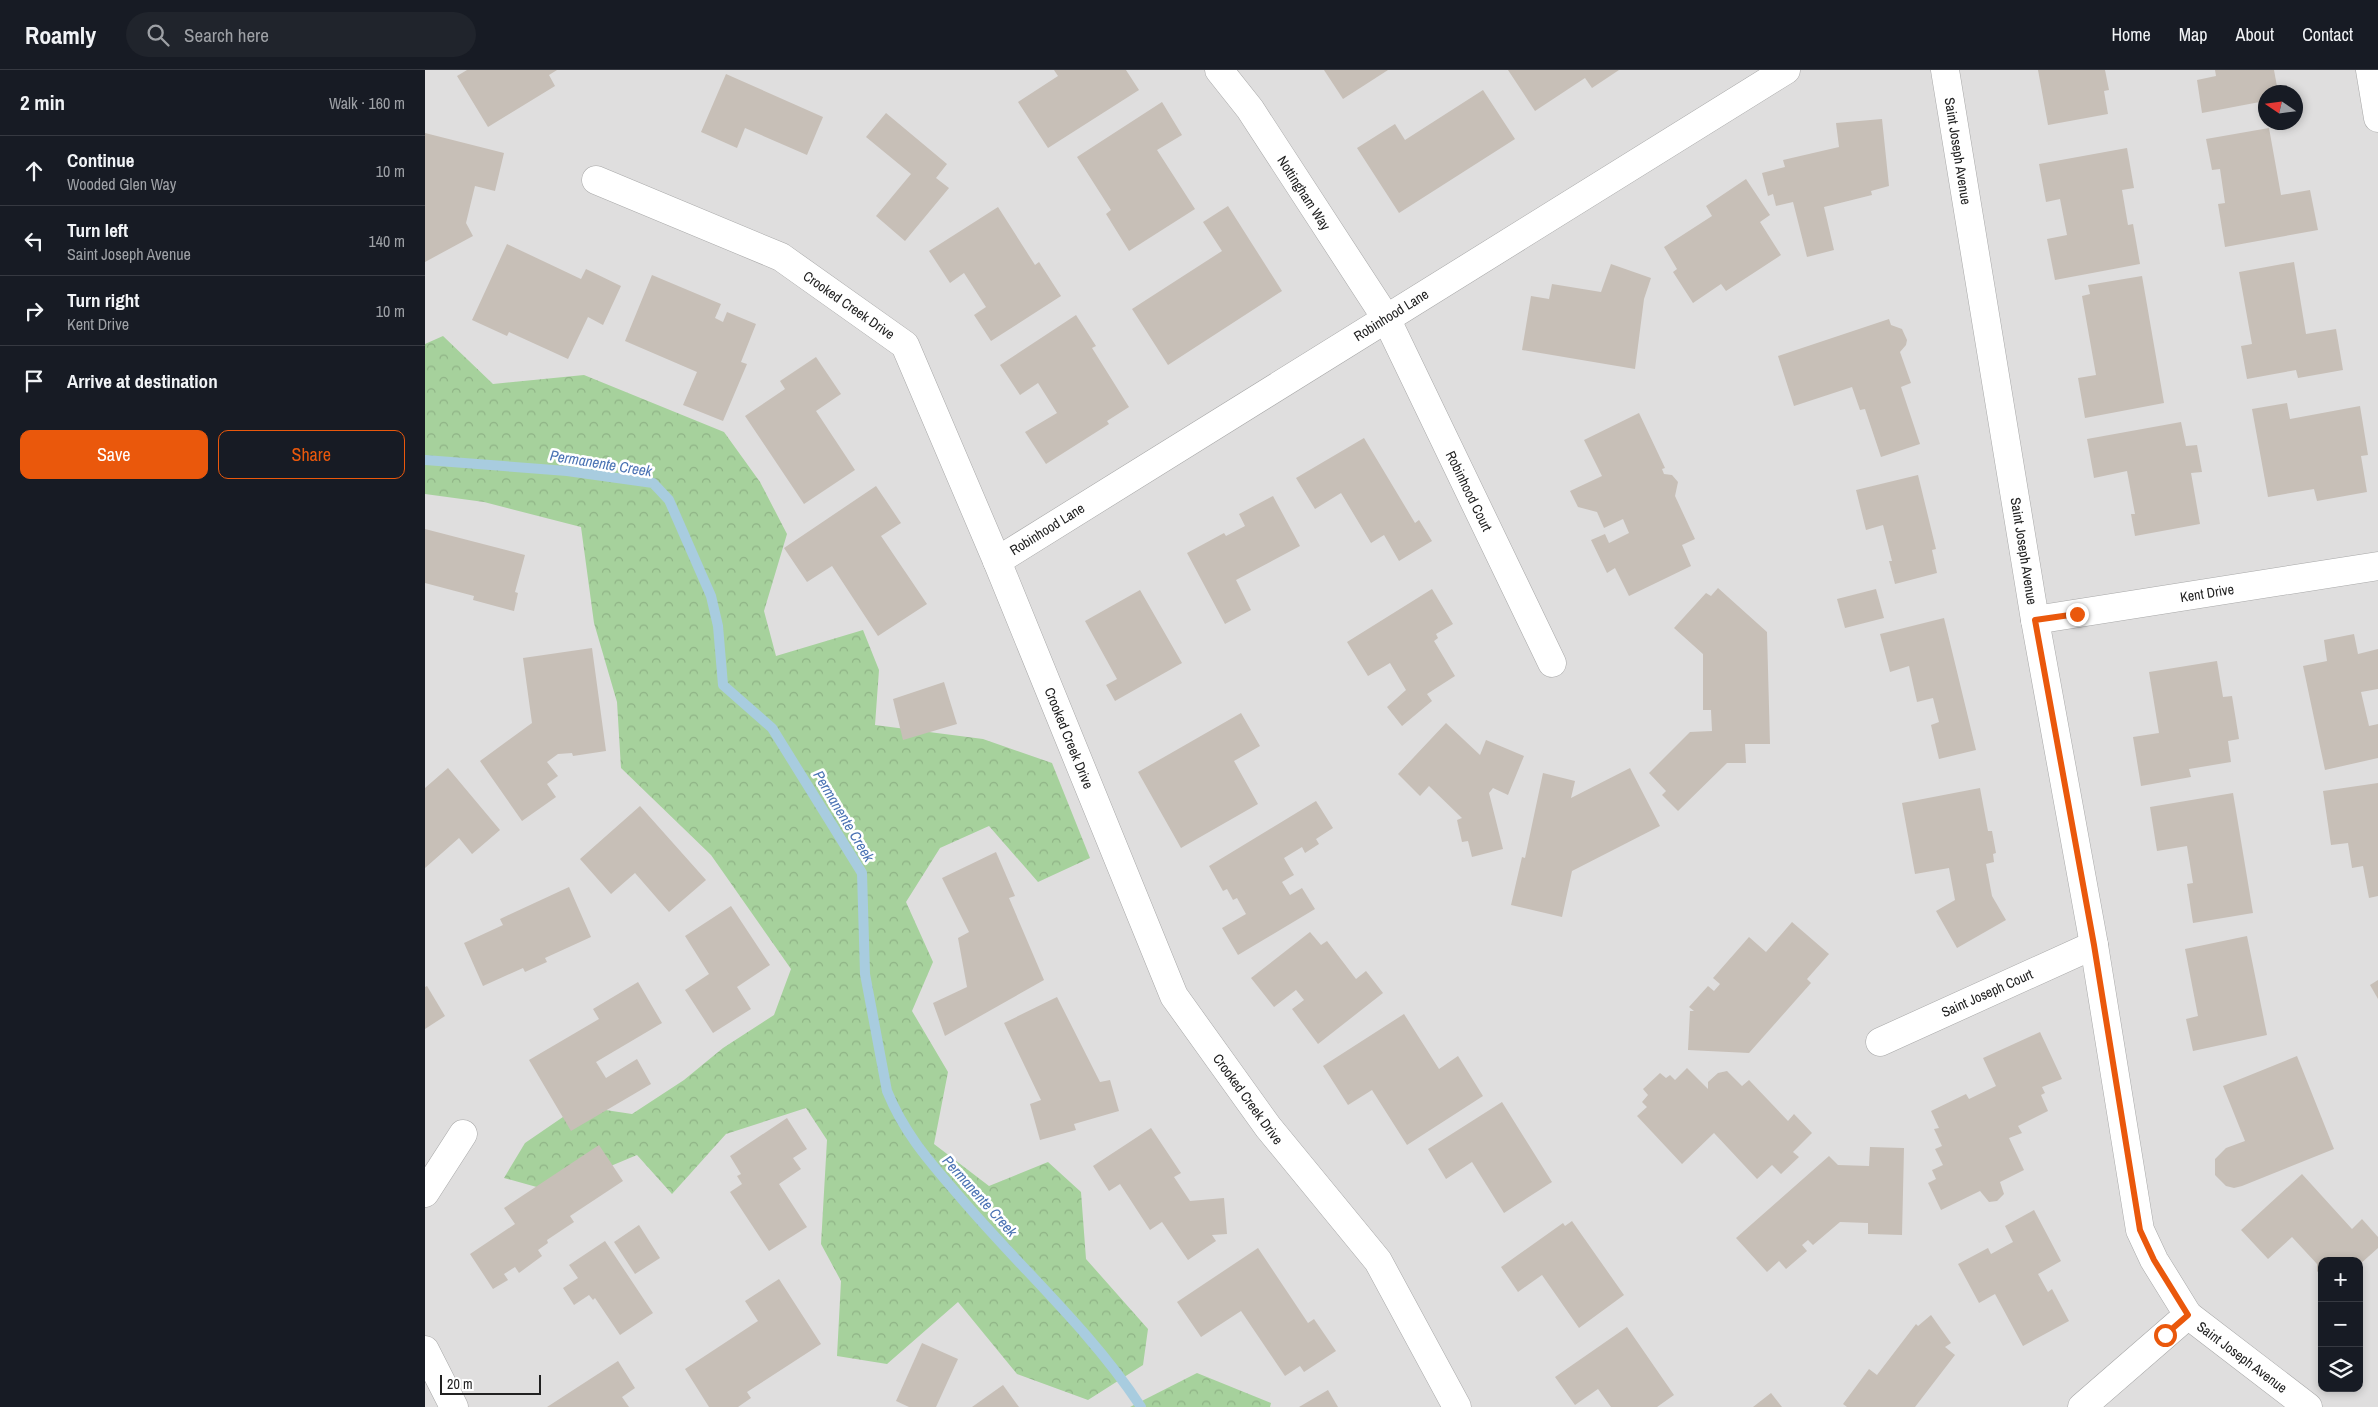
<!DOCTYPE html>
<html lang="en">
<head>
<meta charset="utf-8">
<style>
	:root { --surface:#171b24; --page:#20242c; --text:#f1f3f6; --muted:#9ea1a6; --line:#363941; --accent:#ea580c }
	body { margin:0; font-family:"Archivo Narrow",sans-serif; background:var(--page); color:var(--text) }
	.controls { position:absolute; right:15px; bottom:15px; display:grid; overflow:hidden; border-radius:10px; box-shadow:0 2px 8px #0003 }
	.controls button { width:45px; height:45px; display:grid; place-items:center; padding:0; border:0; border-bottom:1px solid var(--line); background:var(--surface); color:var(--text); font:25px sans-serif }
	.compass { position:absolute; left:1833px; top:15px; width:45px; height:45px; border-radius:50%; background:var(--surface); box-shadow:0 2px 8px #0003; rotate:283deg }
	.scale { position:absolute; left:15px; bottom:12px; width:101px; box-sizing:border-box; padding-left:5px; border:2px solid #212121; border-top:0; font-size:14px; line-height:18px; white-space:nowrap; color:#212121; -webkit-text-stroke:4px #fff; paint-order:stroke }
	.stop { position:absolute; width:15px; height:15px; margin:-11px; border:4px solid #ea580c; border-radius:50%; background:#fff }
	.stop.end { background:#ea580c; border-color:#fff; box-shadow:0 1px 5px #0008 }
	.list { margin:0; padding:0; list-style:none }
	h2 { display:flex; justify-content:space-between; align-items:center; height:65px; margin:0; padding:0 20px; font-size:21px }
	h2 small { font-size:16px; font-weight:400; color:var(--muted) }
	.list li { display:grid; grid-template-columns:32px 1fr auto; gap:15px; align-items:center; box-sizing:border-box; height:70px; padding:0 20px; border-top:1px solid var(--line) }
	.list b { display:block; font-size:19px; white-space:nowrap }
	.list p { margin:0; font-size:16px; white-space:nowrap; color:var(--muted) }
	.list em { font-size:16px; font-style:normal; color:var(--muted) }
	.actions { display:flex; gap:10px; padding:15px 20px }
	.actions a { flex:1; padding:11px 0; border:1px solid var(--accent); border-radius:10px; text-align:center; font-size:18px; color:var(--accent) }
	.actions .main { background:var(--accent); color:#fff }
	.icon { flex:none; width:28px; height:28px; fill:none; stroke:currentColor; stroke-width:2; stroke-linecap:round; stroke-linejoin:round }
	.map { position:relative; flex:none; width:1953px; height:1337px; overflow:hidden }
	header { display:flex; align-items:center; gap:30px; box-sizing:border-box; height:70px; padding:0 25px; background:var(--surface); border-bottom:1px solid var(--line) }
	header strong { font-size:24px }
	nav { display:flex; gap:28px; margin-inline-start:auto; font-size:18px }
	.search { width:350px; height:45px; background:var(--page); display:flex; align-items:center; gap:12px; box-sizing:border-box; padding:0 18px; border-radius:28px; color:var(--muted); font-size:19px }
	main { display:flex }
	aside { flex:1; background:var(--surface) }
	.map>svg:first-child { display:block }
	.residential { fill:#dfdede; fill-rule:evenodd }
	.forest { fill:url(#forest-crowns) }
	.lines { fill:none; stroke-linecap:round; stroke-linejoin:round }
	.stream { stroke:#a8ccdf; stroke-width:10 }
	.building { fill:#c7bfb7 }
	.minor-casing { stroke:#a8a8a8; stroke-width:29 }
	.minor { stroke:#fff; stroke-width:28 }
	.route { stroke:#ea580c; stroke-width:6 }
	.labels { text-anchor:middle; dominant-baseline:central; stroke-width:5; stroke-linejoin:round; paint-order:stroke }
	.street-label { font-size:14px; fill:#212121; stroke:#fff }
	.water-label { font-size:15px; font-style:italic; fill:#4b73b4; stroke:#fff }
</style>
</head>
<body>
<header>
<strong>Roamly</strong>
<div class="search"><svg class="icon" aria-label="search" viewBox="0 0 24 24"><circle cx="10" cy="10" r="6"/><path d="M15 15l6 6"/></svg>Search here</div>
<nav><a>Home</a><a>Map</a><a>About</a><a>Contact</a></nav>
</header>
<main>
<aside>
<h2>2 min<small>Walk · 160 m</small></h2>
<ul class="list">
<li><svg class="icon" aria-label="ahead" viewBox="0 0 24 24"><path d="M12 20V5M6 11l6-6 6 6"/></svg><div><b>Continue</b><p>Wooded Glen Way</p></div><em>10 m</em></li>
<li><svg class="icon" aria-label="left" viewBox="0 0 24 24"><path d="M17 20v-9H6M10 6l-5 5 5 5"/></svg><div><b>Turn left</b><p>Saint Joseph Avenue</p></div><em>140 m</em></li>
<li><svg class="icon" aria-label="right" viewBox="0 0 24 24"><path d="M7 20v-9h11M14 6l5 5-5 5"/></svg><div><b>Turn right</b><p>Kent Drive</p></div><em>10 m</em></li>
<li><svg class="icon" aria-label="arrive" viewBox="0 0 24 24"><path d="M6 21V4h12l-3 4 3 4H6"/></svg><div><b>Arrive at destination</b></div></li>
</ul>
<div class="actions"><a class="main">Save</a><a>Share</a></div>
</aside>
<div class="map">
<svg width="1953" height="1337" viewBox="0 0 1953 1337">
	<defs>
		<pattern id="forest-crowns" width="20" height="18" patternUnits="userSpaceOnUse" patternTransform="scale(1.25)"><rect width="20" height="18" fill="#a6d19c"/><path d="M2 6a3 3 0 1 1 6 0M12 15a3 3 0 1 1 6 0" fill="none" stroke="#8fb386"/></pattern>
	</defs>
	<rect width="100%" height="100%" fill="#f2f0e8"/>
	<path class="residential" d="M0 0H1953V1337H0ZM1840 22H1870V52H1840ZM1897 1191H1934V1318H1897Z"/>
	<g class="forest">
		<path d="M18 266 68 314 159 305 299 362 335 412 362 464 339 541 351 586 438 560 454 600 450 655 558 669 627 693 665 788 613 812 564 756 515 778 481 832 508 892 487 941 523 1002 509 1074 564 1116 623 1092 656 1122 661 1189 723 1259 718 1295 663 1330 592 1304 533 1232 462 1294 412 1286 416 1211 396 1174 402 1070 381 1038 301 1064 247 1124 212 1085 126 1121 79 1108 100 1073 154 1036 207 1044 259 1010 298 978 349 945 366 899 286 785 196 698 192 632 169 553 156 457 59 432 0 424V274Z"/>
		<path d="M772 1303 846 1333 845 1337H705Z"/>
	</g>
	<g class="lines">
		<path class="stream" d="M0 390 142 401 228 413 244 430 286 526 293 556 298 615 347 658 437 803 440 904 462 1021C480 1065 505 1092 535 1127 595 1198 665 1259 716 1337"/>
	</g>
	<g class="building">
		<path d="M42 0H132L124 5 130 16 63 57 32 6Z"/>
		<path d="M629 0H701L714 20 623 78 593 32 633 6Z"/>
		<path d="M899 0H963L918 29Z"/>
		<path d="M1083 0H1194L1167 18 1160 8 1110 41Z"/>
		<path d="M1613 0H1680L1684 20 1679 21 1683 44 1623 55Z"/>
		<path d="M1790 0H1849L1853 22H1840V31L1777 43 1772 10 1791 6Z"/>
		<path d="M301 4 398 47 382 85 320 58 312 78 276 62Z"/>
		<path d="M1058 20 1090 69 974 143 932 78 970 54 980 70Z"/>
		<path d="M737 32 757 65 732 80 770 139 704 181 681 144 686 140 652 87Z"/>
		<path d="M461 43 522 94 511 108 524 118 480 171 451 146 486 104 441 67Z"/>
		<path d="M1457 49 1464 116 1446 121 1447 125 1399 137 1409 180 1382 187 1368 132 1351 136 1348 124 1343 126 1337 103 1360 97 1358 90 1414 77 1411 53Z"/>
		<path d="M1844 58 1856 125 1885 120 1893 160 1800 177 1793 134 1800 133 1795 99 1787 100 1781 69Z"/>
		<path d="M0 63 79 83 70 121 50 116 41 153 48 166 0 192Z"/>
		<path d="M1702 78 1709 118 1697 120 1703 155 1708 154 1715 194 1630 210 1622 169 1642 165 1635 129 1621 132 1614 94Z"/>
		<path d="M1321 109 1345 145 1335 152 1356 185 1301 221 1296 214 1268 233 1248 202 1252 199 1239 177 1287 146 1281 136Z"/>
		<path d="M803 136 857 221 743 295 707 239 797 181 778 152Z"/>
		<path d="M573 137 610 195 614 192 636 226 566 271 549 245 561 237 539 203 525 213 504 181Z"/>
		<path d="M82 174 156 209 161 199 196 216 178 255 163 247 143 289 84 262 82 266 47 250Z"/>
		<path d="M1869 192 1881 264 1911 259 1918 300 1873 308 1871 300 1822 309 1816 276 1827 274 1814 202Z"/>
		<path d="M1186 194 1226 208 1219 229 1210 299 1097 280 1106 226 1124 229 1127 214 1176 222Z"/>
		<path d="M227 205 296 234 290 248 298 252 302 242 331 254 316 292 322 294 298 351 258 335 272 302 200 271Z"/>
		<path d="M1717 206 1739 333 1660 348 1653 308 1671 305 1657 226 1665 224 1663 215Z"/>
		<path d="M651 245 671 276 667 278 704 337 682 351 684 354 621 394 600 362 632 343 613 313 595 325 575 295Z"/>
		<path d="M1464 249 1466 255 1477 259 1482 270 1481 275 1475 282 1486 313 1476 317 1495 374 1456 387 1440 339 1435 340 1427 317 1369 336 1353 286Z"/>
		<path d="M391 287 416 324 391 341 430 400 379 434 320 346 360 319 355 311Z"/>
		<path d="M1862 333 1865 349 1935 336 1943 385 1936 386 1942 422 1892 431 1889 419 1843 427 1827 339Z"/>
		<path d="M1214 343 1240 398 1237 399 1239 404 1247 405 1253 412 1250 426 1270 469 1257 475 1266 496 1204 526 1190 498 1182 503 1166 470 1180 464 1184 473 1204 463 1198 449 1179 458 1172 442 1153 437 1145 421 1177 406 1159 370Z"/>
		<path d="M1756 352 1761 376 1772 375 1777 402 1766 403 1775 454 1710 466 1706 444H1710L1702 401 1669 408 1662 369Z"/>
		<path d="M939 368 990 453 994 450 1007 471 974 491 959 465 946 473 916 423 890 439 871 408Z"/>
		<path d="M1493 405 1511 479 1507 480 1512 503 1470 514 1464 491H1467L1458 455 1441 460 1431 420Z"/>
		<path d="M451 416 476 453 456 466 502 534 453 566 407 496 382 512 359 478Z"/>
		<path d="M848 426 875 476 811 510 826 540 800 554 762 483 799 463 801 466 820 456 814 444Z"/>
		<path d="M0 459 100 485 90 522 93 523 89 541 48 530 49 526 0 513Z"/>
		<path d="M1293 518 1342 562 1345 674H1320L1321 693H1302L1253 741 1237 725 1241 721 1224 703 1265 662 1287 661 1286 640H1278V584L1249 558 1281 523 1286 526Z"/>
		<path d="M1007 519 1028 554 1011 564 1013 568 1009 571 1030 606 1002 624 1007 631 977 656 962 637 981 620 965 593 943 606 922 572Z"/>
		<path d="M1451 519 1459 548 1420 558 1412 529Z"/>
		<path d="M715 520 757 593 690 631 681 615 692 609 660 551Z"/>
		<path d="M1519 548 1551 680 1514 689 1506 655 1514 652 1508 628 1492 632 1484 596 1465 602 1455 564Z"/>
		<path d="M1929 564 1933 584 1953 579V619L1936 622 1944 656 1953 654V688L1900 700 1878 596 1902 591 1899 570Z"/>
		<path d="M167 578 181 681 148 686 147 683 133 684 122 692 133 706 122 714 131 727 97 751 55 691 107 653 98 588Z"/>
		<path d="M1792 591 1798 627 1807 626 1814 669 1803 671 1806 692 1764 699 1766 707 1716 716 1708 667 1734 663 1724 602Z"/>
		<path d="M519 612 532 654 478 670 468 629Z"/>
		<path d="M816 643 835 676 809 691 833 734 756 778 713 702Z"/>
		<path d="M1021 653 1055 685 1061 670 1099 686 1083 725 1068 718 1064 723 1078 779 1047 787 1043 771 1037 772 1032 750 1037 748 1004 716 995 726 973 704Z"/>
		<path d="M23 698 75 760 47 784 34 768 0 798V718Z"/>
		<path d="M1205 698 1235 756 1147 801 1137 847 1086 835 1097 787 1100 788 1118 703 1150 711 1146 728Z"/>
		<path d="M1953 713V826L1944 828 1938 796 1927 798 1923 773 1906 775 1898 721Z"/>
		<path d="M1555 718 1563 761H1567L1571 783 1568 784 1569 792 1561 794 1567 826 1581 850 1532 878 1511 841 1530 830 1524 798 1490 804 1477 733Z"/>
		<path d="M1808 723 1828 843 1768 853 1762 814 1768 813 1762 776 1732 781 1725 737Z"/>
		<path d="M891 731 908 758 891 769 894 774 880 783 877 777 859 788 869 805 857 812 865 825 877 818 890 839 813 885 797 858 821 844 812 828 808 830 802 819 798 821 784 796Z"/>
		<path d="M215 736 281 810 244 842 210 803 186 824 155 789Z"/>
		<path d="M571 782 590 826 584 828 619 910 520 966 508 933 542 917 533 868 544 862 517 808Z"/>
		<path d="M144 817 166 867 120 888 122 892 100 902 98 898 58 916 39 873 78 855 75 849Z"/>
		<path d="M306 836 345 895 312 917 326 939 288 963 260 920 284 904 260 866Z"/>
		<path d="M1367 852 1404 884 1382 909 1386 913 1324 983 1263 980 1265 941H1269L1264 937 1283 916 1289 921 1295 914 1288 908 1324 867 1341 882Z"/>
		<path d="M885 862 896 875 902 871 931 909 941 901 958 923 893 974 867 939 879 930 871 920 849 937 826 908Z"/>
		<path d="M1822 866 1842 965 1768 981 1761 949 1773 946 1760 879Z"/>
		<path d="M1953 910V929L1945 915Z"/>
		<path d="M213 912 237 953 171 992 181 1008 212 989 226 1014 146 1061 104 990 174 949 168 939Z"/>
		<path d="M2 916 20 946 0 959V917Z"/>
		<path d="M632 927 675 1012 685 1010 694 1041 649 1054 651 1060 615 1070 605 1034 616 1030 579 953Z"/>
		<path d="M979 944 1014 999 1033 986 1058 1026 982 1075 947 1020 923 1035 898 996Z"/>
		<path d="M1615 962 1637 1009 1617 1017 1620 1023 1616 1025 1623 1041 1593 1056 1597 1063 1584 1068 1599 1100 1575 1112 1579 1124 1572 1131 1564 1132 1555 1121 1516 1140 1503 1113 1511 1109 1507 1100 1518 1095 1510 1079 1517 1076 1509 1059 1514 1058 1506 1041 1541 1024 1544 1029 1571 1016 1558 988Z"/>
		<path d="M1872 986 1909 1079 1817 1116 1809 1118 1801 1116 1790 1105V1089L1801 1078 1820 1071 1798 1016Z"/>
		<path d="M1262 998 1283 1019V1012L1293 1003 1302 1001 1317 1016 1324 1010 1363 1051 1369 1044 1387 1063 1368 1082 1374 1087 1356 1104 1347 1095 1332 1109 1289 1063 1257 1094 1212 1046 1222 1037 1217 1032 1223 1025 1218 1019 1235 1003 1241 1008 1245 1005 1250 1010Z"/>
		<path d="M1077 1032 1127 1112 1079 1143 1047 1092 1021 1109 1003 1079Z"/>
		<path d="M362 1048 382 1079 368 1088 376 1099 354 1114 382 1157 344 1181 305 1122 317 1114 312 1106 316 1104 305 1086Z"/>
		<path d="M726 1058 756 1103 749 1107 765 1131 799 1128 802 1164 787 1165 791 1171 763 1190 737 1152 725 1160 695 1114 684 1121 668 1096Z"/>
		<path d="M174 1075 198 1111 145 1146 149 1152 122 1170 123 1173 113 1180 117 1186 94 1203 90 1197 79 1204 83 1210 68 1219 45 1184 90 1154 79 1138Z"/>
		<path d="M1445 1077 1479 1078 1477 1165 1443 1164V1153L1415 1152 1388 1175 1383 1170 1377 1175 1382 1181 1361 1199 1354 1191 1342 1202 1311 1168 1404 1086 1413 1095 1444 1096Z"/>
		<path d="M1877 1104 1927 1159 1937 1149 1953 1167V1178L1934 1195V1191H1897V1207L1892 1201V1194L1867 1167 1843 1189 1816 1160Z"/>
		<path d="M1609 1140 1636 1191 1613 1204 1623 1222 1627 1219 1644 1251 1598 1276 1570 1224 1554 1233 1533 1194 1563 1178 1566 1184 1588 1172 1580 1156Z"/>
		<path d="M1147 1151 1199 1225 1154 1258 1117 1205 1093 1222 1076 1197 1138 1153 1140 1156Z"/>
		<path d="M214 1155 235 1188 210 1204 189 1172Z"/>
		<path d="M180 1171 228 1243 195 1265 170 1228 168 1230 164 1225 149 1235 138 1218 153 1208 144 1195Z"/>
		<path d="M833 1178 883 1253 889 1249 911 1281 879 1302 875 1296 860 1306 816 1241 776 1267 752 1232Z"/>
		<path d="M354 1209 396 1274 322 1322 326 1328 313 1337H284L260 1299 333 1251 320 1231Z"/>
		<path d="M1506 1245 1526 1273 1520 1277 1530 1285 1490 1337H1422L1418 1334 1444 1299 1452 1305 1491 1254 1493 1256Z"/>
		<path d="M1202 1257 1249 1325 1232 1337H1186L1173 1319 1150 1335 1130 1307Z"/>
		<path d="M497 1273 533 1289 511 1337H484L471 1331Z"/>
		<path d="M193 1291 210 1318 197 1327 204 1337H122Z"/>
		<path d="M578 1315 594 1337H547Z"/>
		<path d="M903 1320 913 1337H874Z"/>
		<path d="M1346 1323 1357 1337H1328Z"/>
	</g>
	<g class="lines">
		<g class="minor-casing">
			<g id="minor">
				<path d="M794 0 825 39 961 248 1127 593"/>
				<path d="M1520 0 1610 550 1669 875 1715 1160 1729 1190 1763 1245 1883 1337"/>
				<path d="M1945 0 1953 48"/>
				<path d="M171 110 356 187 480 275 572 491 749 926 843 1057 953 1191 1032 1337"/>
				<path d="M572 491 1361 0"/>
				<path d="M1610 550 1953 496"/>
				<path d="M1455 972 1669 875"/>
				<path d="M0 1123 38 1064"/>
				<path d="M0 1280 29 1337"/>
				<path d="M1657 1337 1763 1245"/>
			</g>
		</g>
		<use href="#minor" class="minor"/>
	</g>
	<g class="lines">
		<path class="route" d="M1652 544 1610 550 1669 875 1715 1160 1729 1190 1763 1245 1740 1265"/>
	</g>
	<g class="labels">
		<g class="street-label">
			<text transform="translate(1533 81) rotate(81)">Saint Joseph Avenue</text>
			<text transform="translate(879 123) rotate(57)">Nottingham Way</text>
			<text transform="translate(424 235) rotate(35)">Crooked Creek Drive</text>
			<text transform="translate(966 245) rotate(-32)">Robinhood Lane</text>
			<text transform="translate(1044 421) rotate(64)">Robinhood Court</text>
			<text transform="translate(622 459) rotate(-32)">Robinhood Lane</text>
			<text transform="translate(1599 481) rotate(81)">Saint Joseph Avenue</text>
			<text transform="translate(1782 523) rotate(-9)">Kent Drive</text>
			<text transform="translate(644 668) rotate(68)">Crooked Creek Drive</text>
			<text transform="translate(1562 923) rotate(-24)">Saint Joseph Court</text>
			<text transform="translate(823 1029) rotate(54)">Crooked Creek Drive</text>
			<text transform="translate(1817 1287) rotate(37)">Saint Joseph Avenue</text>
		</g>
		<g class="water-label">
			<text transform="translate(176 393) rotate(9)">Permanente Creek</text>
			<text transform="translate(419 746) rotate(59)">Permanente Creek</text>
			<text transform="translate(555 1126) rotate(48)">Permanente Creek</text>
		</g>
	</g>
</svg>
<div class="controls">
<button>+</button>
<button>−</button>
<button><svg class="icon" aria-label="layers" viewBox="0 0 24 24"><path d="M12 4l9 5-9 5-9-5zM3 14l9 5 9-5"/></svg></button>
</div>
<svg class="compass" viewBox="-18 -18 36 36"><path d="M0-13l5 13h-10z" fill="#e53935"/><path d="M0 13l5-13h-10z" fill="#9ea1a6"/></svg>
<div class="scale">20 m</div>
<div class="stop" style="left:1740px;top:1265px"></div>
<div class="stop end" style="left:1652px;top:544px"></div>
</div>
</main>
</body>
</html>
